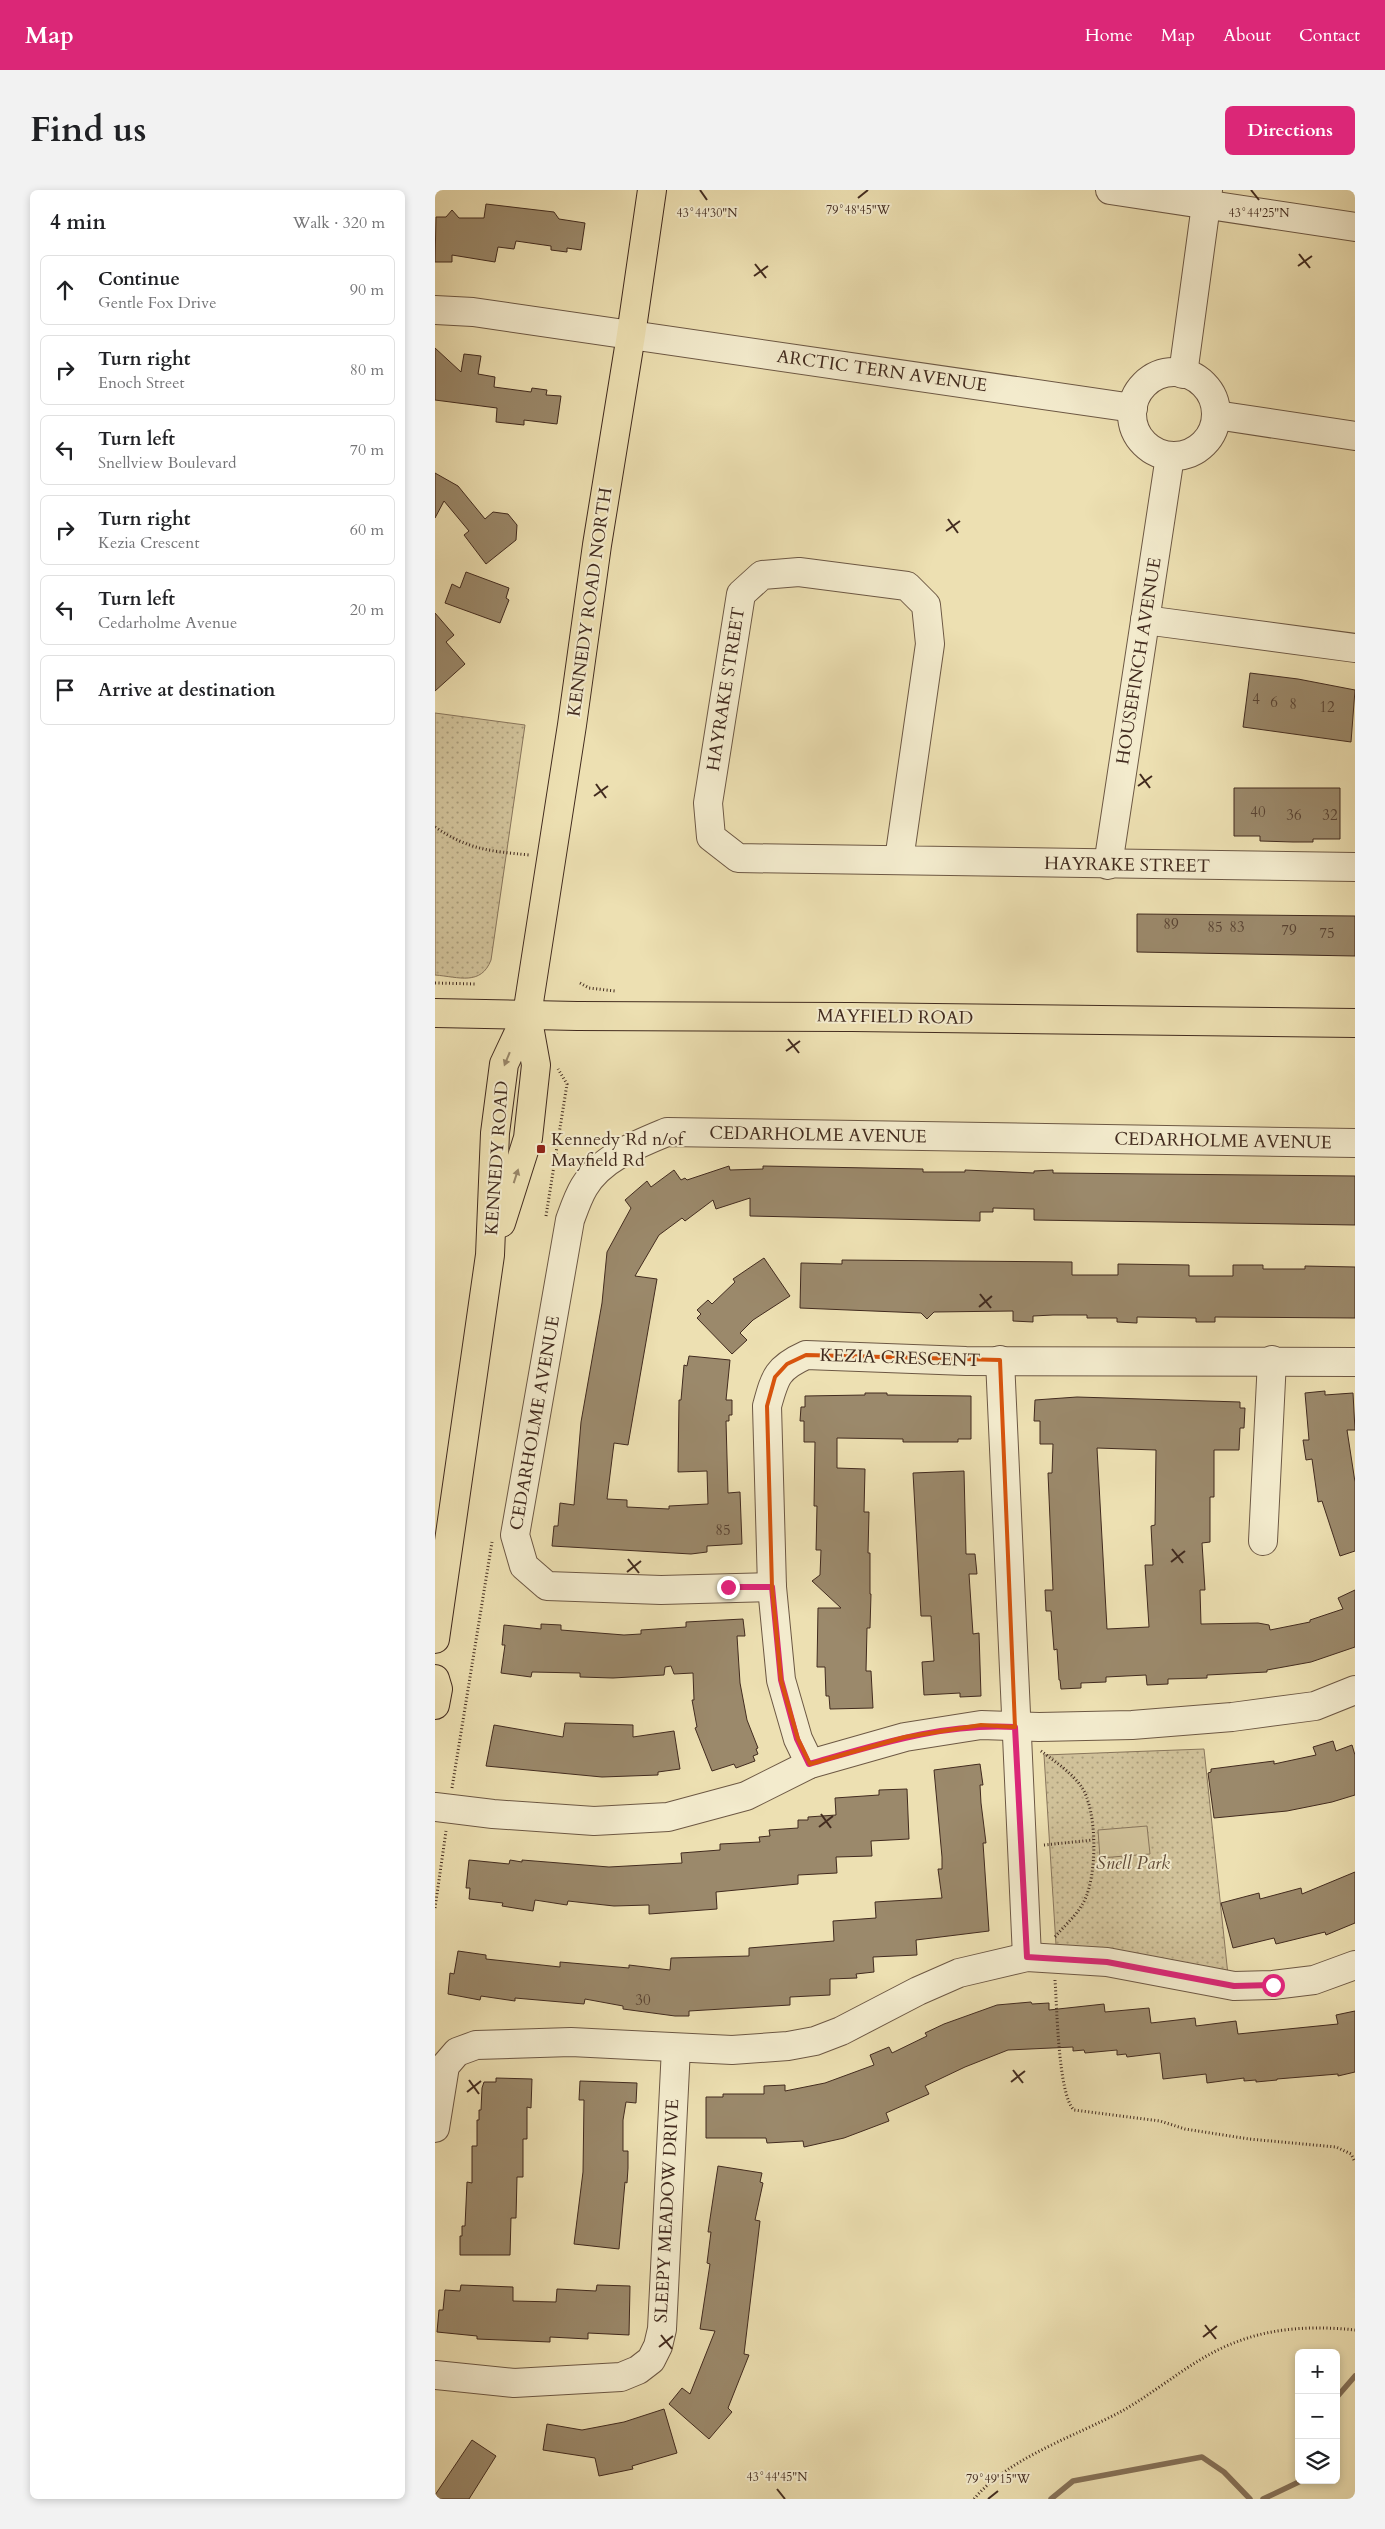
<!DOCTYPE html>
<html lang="en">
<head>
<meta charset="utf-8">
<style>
	:root { --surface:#fff; --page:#f2f2f2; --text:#202124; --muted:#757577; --line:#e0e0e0; --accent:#db2777 }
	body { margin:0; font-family:Cardo,serif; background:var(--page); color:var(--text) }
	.controls { position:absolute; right:15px; bottom:15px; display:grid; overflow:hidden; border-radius:8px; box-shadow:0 2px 8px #0003 }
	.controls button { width:45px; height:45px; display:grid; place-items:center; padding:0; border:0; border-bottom:1px solid var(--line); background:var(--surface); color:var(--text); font:25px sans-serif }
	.stop { position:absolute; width:15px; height:15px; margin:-11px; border:4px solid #db2777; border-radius:50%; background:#fff }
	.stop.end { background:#db2777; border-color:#fff; box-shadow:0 1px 5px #0008 }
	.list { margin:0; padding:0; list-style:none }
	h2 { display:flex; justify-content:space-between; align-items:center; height:65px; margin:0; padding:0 20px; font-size:21px }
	h2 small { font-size:16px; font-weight:400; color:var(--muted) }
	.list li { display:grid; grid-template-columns:32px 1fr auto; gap:15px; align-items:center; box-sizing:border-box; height:70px; margin:0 10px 10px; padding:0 10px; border:1px solid var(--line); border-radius:8px }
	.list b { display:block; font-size:19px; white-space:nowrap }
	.list p { margin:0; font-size:16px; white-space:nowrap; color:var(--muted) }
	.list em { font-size:16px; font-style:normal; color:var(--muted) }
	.icon { flex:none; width:28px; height:28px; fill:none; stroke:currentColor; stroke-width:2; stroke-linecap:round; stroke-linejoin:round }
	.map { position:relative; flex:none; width:920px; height:2309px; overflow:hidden; border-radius:8px }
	header { display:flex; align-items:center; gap:30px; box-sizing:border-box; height:70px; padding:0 25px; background:var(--accent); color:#fff }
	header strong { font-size:24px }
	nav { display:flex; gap:28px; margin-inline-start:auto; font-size:18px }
	.intro { display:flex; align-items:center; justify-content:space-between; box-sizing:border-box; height:120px; padding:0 30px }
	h1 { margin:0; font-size:35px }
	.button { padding:12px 22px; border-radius:8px; background:var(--accent); color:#fff; font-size:18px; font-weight:700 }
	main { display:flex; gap:30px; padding:0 30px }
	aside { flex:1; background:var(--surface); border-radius:8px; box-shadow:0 2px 8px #0003 }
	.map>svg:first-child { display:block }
	.green { fill:url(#green-dots); stroke:#89765c }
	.pitch { fill:#d0c199; stroke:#89765c }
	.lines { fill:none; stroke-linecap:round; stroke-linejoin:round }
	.stream { stroke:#867259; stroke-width:5.5 }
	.building { fill:#9b896b; stroke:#422b1f; fill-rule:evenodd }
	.minor-casing { stroke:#6d5844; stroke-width:30 }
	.major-casing { stroke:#422b1f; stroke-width:30 }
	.path { stroke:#422b1f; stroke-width:3; stroke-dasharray:1 2.5; stroke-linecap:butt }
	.minor { stroke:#f3ebcd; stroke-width:28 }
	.major { stroke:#ede0b2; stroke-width:28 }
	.oneway { fill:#988668 }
	.route { stroke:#db2777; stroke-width:6 }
	.marked { fill:none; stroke:#d7540e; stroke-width:4; stroke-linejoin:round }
	.ticks { fill:none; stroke:#422b1f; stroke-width:2 }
	.poi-dot { fill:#8f2418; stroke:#f3ebcd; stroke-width:2 }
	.labels { text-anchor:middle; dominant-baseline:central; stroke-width:4; stroke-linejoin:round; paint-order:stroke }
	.number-label { font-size:15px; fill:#584232 }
	.street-label { font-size:18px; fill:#422b1f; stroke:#f3ebcd }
	.poi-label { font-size:18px; fill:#422b1f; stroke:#f3ebcd; text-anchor:start }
	.park-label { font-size:18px; font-style:italic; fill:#5e4937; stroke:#f3ebcd }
	.ticks-label { font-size:12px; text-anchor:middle; fill:#422b1f; stroke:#f3ebcd; stroke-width:4; stroke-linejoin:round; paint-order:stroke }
</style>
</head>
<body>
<header>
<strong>Map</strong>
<nav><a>Home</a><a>Map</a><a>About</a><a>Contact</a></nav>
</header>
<div class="intro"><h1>Find us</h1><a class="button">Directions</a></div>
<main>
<aside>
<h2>4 min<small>Walk · 320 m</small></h2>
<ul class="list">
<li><svg class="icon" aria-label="ahead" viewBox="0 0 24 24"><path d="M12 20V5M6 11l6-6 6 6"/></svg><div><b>Continue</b><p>Gentle Fox Drive</p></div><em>90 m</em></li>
<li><svg class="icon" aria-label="right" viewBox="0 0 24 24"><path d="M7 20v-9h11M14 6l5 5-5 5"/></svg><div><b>Turn right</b><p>Enoch Street</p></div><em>80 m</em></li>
<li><svg class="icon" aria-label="left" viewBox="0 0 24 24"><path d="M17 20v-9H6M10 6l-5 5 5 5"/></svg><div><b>Turn left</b><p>Snellview Boulevard</p></div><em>70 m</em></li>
<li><svg class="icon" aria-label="right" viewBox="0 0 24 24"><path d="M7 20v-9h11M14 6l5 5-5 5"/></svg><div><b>Turn right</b><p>Kezia Crescent</p></div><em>60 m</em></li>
<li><svg class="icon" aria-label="left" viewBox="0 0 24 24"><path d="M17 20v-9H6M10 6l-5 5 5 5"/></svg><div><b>Turn left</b><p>Cedarholme Avenue</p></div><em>20 m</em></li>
<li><svg class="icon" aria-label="arrive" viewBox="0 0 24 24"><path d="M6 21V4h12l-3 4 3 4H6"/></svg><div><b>Arrive at destination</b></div></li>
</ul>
</aside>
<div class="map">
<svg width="920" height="2309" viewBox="0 0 920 2309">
	<defs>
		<pattern id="green-dots" width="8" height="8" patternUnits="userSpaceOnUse" patternTransform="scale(1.25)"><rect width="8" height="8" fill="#d0c199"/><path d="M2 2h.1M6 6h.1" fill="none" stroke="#aa9d7c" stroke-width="1.8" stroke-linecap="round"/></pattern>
	</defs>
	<rect width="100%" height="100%" fill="#ede0b2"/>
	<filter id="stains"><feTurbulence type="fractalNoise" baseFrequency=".004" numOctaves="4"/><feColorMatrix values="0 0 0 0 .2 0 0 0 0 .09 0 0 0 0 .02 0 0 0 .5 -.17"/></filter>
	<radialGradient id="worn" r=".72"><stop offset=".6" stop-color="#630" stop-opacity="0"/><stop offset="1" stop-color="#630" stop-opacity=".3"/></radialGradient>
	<g class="green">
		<path d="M0 523 90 535 56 770C46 796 24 787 0 785Z"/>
		<path d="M769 1559 793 1785 632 1759 621 1755 609 1565Z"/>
	</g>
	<path class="pitch" d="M712 1636 715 1664 665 1668 663 1640Z"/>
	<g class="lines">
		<g class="stream">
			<path d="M901 2208 920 2186"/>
			<path d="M616 2309 638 2291 767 2267 789 2282 815 2309"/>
			<path d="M828 2309 868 2290"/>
		</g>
	</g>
	<g class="building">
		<path d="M51 14 119 22 124 29 150 33 146 60 132 58V62L116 60V56L81 51 79 59 63 57 60 72 17 65V72H0L1 27H11L17 20 24 28H49Z"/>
		<path d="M0 158 26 182 29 164 46 166 43 184 60 187 59 197 96 202 97 198 112 200 111 205 126 206 122 234 89 230V235L61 232 62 218 0 210Z"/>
		<path d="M0 283 23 296 50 329 58 322 73 324 82 335 81 350 51 374 29 345 34 341 9 311 0 328Z"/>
		<path d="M31 382 74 398 71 408 74 410 65 433 10 413 17 394 25 398Z"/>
		<path d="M0 423 19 445 11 452 30 474 0 501Z"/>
		<path d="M815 483 863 489 920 500 916 552 808 537Z"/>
		<path d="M799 598H905V649H878V652H858L825 651V646H799Z"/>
		<path d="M702 724 920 726V766L702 762Z"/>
		<path d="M294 976 295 980 328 979V976L488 979V982H530V980L599 983V981L618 980V983L920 986V1035L599 1030V1019L558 1018V1022H545V1031L315 1026V1008L281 1019 278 1010 250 1031 247 1028 224 1045 200 1086 222 1089 193 1255 179 1253 172 1309 192 1310V1317L234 1319V1316L273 1314 272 1281 243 1282 244 1210H246L249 1175 252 1176 254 1166 295 1170 291 1210H297V1225H294V1231H291L293 1303 305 1302 307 1354 272 1356V1362L256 1364 117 1356 119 1336H123L125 1313 139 1315 146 1232 167 1113 172 1062 196 1018 190 1010 212 991 216 997 239 980 246 990 250 988 252 990Z"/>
		<path d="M329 1068 355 1106 318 1130 305 1143 312 1150 297 1164 262 1128 266 1124 262 1120 273 1110 277 1114 300 1092 298 1089Z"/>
		<path d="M407 1070 637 1072V1085H683V1074L754 1075V1086H798V1075H828V1079H870V1076L920 1077V1128L780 1127V1132H761V1128L702 1127V1133L682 1132V1128H652V1125H618L598 1126V1132L578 1131V1121L499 1122 492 1129 486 1123 365 1118 366 1073 407 1074Z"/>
		<path d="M890 1201V1205L918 1203 920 1240H912L920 1292V1361L905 1366 887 1311 883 1312 877 1269 871 1270 868 1250H874L870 1203Z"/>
		<path d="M430 1203H452V1205L536 1206V1249H523V1252H468V1249L402 1248V1278L430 1279 429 1322H434L433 1363H435V1404H436L435 1438H432L431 1481H436L438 1518 395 1519 394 1506H391L390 1477H382L383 1418H406L377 1391 385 1385 386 1360H381L382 1316H379L380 1252H369V1231H365L366 1217H370V1206L430 1205Z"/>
		<path d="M642 1207 805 1212V1218H810L809 1238H805L804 1260H779V1307H775V1352L767 1353 770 1400H765L766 1434 823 1433 834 1435 835 1440 875 1432V1430L908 1419 903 1408 920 1400V1457L876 1472 832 1480V1482L772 1485V1488L733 1489V1494L712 1495 711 1485 671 1487V1492L646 1493V1498L626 1499 625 1490H624L622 1459 619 1460 616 1421H611L610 1400H618L613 1283H617L618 1254H605V1231H599L600 1210ZM662 1258 721 1260 720 1335 716 1336 718 1375H710L714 1437 672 1439Z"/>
		<path d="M529 1281 531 1364H540L542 1384H534L538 1444 544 1443 546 1506 525 1507V1503L489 1505 487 1472 499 1471 496 1426H486L478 1283Z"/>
		<path d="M308 1429 310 1446H302L305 1493 312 1530 323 1558 321 1559 323 1564 318 1566 320 1571 301 1578 299 1574 277 1581 260 1538 262 1537 257 1510H259L258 1483 239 1484 236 1476 230 1477 229 1485 178 1488 145 1487V1483L97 1482 96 1487 66 1483 70 1455H67L69 1435 106 1439V1434L126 1435V1440L189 1445 206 1444V1440L251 1437V1432Z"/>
		<path d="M130 1533 198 1535V1547L239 1541 245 1579 223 1582V1585L167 1587 51 1576 59 1535 128 1547Z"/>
		<path d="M898 1551 901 1561 917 1555 920 1565V1605L897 1612 852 1621 779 1628 773 1583 776 1582V1579L839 1571V1574L881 1565 878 1557Z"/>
		<path d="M545 1574 548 1595H545L546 1613 551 1653H548L554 1741 481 1750 482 1765 438 1767 439 1782 421 1784 422 1788 395 1789V1805L355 1807V1815L254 1821V1826H240L188 1819V1816L150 1809 149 1814 80 1808V1811L46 1806 45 1810 13 1804 15 1783 19 1784 23 1761 51 1765V1769L125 1777V1772L194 1778V1775L235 1780 236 1768 314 1766V1758L399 1751 398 1731 441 1728 440 1712 507 1708 503 1679H507V1667L499 1580Z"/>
		<path d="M472 1599 474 1649 436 1651 437 1666 401 1667 402 1683 363 1685V1694L281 1702 282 1719 214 1724V1715L179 1716 133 1711 132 1715 100 1710 98 1721 67 1716 68 1713 34 1709 35 1698H31L34 1670 74 1674 75 1670 87 1672V1670L174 1677 247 1673 246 1663 285 1660V1654L325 1652 324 1647 335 1646 334 1640 363 1638V1630H373V1627L401 1625 400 1608 444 1605V1600Z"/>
		<path d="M920 1682V1733L891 1745 890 1742 841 1754 839 1748 798 1758 786 1713 824 1703 825 1709 866 1698 867 1704Z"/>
		<path d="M596 1812 597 1814 614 1813V1820L669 1814 670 1822 714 1818 716 1833 760 1828 761 1836 801 1831 803 1844 903 1834 901 1825 920 1821V1882L903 1886V1884L842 1889V1890L821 1892V1890L809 1891V1888L772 1893 771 1884 728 1889 725 1863 692 1867 691 1864 682 1865V1860L650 1863 649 1860 638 1861V1857L573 1860 530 1877 490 1896 494 1904 451 1923 454 1931 409 1948 369 1957 368 1951 332 1953 331 1948H271V1907H288V1904H329V1896L350 1895V1901L390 1893 439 1875 435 1865 454 1857 457 1863 492 1846 490 1843 509 1834 562 1815Z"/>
		<path d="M61 1888 97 1889 96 1918 92 1917V1949H88V1987H82L81 2028H76L75 2065H25V2046H27V2036H30L32 1992 37 1993V1956H42V1930H44V1920H46L47 1898 49 1892H61Z"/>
		<path d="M145 1891 202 1893 201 1913 191 1912 188 1930V1961H193V1978L192 1993 190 1992 184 2059 139 2054 148 1982 149 1910H144Z"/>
		<path d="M283 1976 327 1983 325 1992 328 1993 320 2030 325 2031 309 2164 314 2165 293 2218 297 2222 274 2249 234 2214 247 2198 255 2204 280 2141 265 2139 275 2074 272 2073 276 2042H273Z"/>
		<path d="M26 2095 78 2097V2111L121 2112 122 2099 161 2101 162 2095 195 2096 194 2145 153 2143V2149L115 2147V2152L42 2149V2146L2 2142 4 2120H8L10 2100 25 2101Z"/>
		<path d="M229 2219 242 2263 197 2276 198 2279 164 2286 160 2268 108 2260 112 2234 147 2240 189 2232Z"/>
		<path d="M37 2250 61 2266 34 2309H0V2305Z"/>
	</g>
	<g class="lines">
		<g class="minor-casing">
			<g id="minor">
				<path d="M675 0 920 37"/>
				<path d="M0 120 38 122 698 218"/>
				<circle cx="739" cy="224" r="42"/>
				<path d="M748 184 773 0"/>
				<path d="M781 225 920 246"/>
				<path d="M710 430 920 458"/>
				<path d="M464 670 495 454 491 415 472 396 364 382 327 385 306 404 273 613 276 647 303 668 920 677"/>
				<path d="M673 675 735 266"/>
				<path d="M565 1170 592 1767"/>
				<path d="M828 1351 837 1170"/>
				<path d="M337 1397 226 1400 112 1396 89 1376 80 1345 135 1030C139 1019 143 1007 149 997 166 968 203 954 232 942L920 953"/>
				<path d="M375 1574 363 1549 346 1490 337 1397 332 1216C340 1187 342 1178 371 1165L531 1171 920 1172"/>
				<path d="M0 1617 58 1624 159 1631 233 1627 311 1606 375 1574 470 1547 546 1535 604 1537 697 1535 797 1527 880 1516 920 1500"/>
				<path d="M0 1938 10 1876 22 1862 41 1855 136 1852 297 1860 353 1856 380 1851 406 1841 483 1801 524 1783 592 1767 672 1772 799 1796 838 1795 879 1790 920 1775"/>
				<path d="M0 2185 79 2193 186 2187 203 2180 216 2170 223 2156 227 2139 241 1858"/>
			</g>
		</g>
		<g class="major-casing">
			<g id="major">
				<path d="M0 823 142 826 417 827 920 833"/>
				<path d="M66 1033 93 948 101 875 92 825"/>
				<path d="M0 1449 55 1065 60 943 69 874 92 825 137 535 162 355 196 145 217 0"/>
				<path d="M0 1489 3 1499 0 1515"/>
			</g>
		</g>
		<g class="path">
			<path d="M0 637C34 660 55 661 94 665"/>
			<path d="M0 793 41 794"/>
			<path d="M145 793 154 798 180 801"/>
			<path d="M111 1026 132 894 123 879"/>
			<path d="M606 1561C619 1571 636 1582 646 1596 663 1620 663 1690 647 1715 640 1727 629 1736 620 1747"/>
			<path d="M17 1598 57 1352"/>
			<path d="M609 1655 658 1650"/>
			<path d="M0 1718 11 1641"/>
			<path d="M620 1790C622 1815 623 1905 639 1920L725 1931 750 1939 814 1949 901 1957 916 1964 920 1972"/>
			<path d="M539 2309C573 2268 641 2246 687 2221 726 2199 761 2166 804 2151 841 2137 882 2136 920 2140"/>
		</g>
		<use href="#minor" class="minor"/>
		<use href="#major" class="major"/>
	</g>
	<defs><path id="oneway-solid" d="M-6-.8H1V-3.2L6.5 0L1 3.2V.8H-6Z" transform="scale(1.25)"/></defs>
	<g class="oneway">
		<use href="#oneway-solid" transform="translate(72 869) rotate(112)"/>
		<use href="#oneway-solid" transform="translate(81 986) rotate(-72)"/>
	</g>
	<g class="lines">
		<path class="route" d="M293 1397H337L346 1490 362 1549 374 1574C444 1554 507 1533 580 1537L592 1767 672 1772 799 1796 838 1795"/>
	</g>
	<path class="marked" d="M371 1165 565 1170 580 1537 546 1535 470 1547 375 1574 363 1549 346 1490 337 1397 332 1216 340 1187 352 1174Z"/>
	<path class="ticks" d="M265 0 272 10M816 0 824 10M423 8 433 0M864 64 875 78M320 74 331 88M863 76 877 66M319 86 333 76M513 329 523 343M511 341 525 331M705 584 715 598M161 594 171 608M703 596 717 586M159 606 173 596M353 849 364 863M351 861 365 851M545 1104 556 1118M544 1117 557 1106M737 1359 748 1373M193 1369 204 1383M736 1372 750 1361M192 1382 206 1371M386 1624 396 1638M384 1637 398 1626M578 1880 588 1893M34 1890 44 1904M576 1892 590 1881M32 1902 46 1891M770 2135 781 2149M226 2145 237 2159M768 2147 782 2136M224 2157 238 2146M342 2299 350 2309M553 2309 563 2301"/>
	<rect class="poi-dot" x="101" y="954" width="10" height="10" rx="2.5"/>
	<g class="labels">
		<g class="number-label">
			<text x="821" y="509">4</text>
			<text x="839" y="512">6</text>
			<text x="858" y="514">8</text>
			<text x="892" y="517">12</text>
			<text x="823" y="622">40</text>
			<text x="859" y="625">36</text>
			<text x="895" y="625">32</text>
			<text x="736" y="734">89</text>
			<text x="780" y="737">85</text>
			<text x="802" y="737">83</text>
			<text x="854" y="740">79</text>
			<text x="892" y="743">75</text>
			<text x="288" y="1340">85</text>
			<text x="208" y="1810">30</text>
		</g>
		<g class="street-label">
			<text transform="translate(447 181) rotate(8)">ARCTIC TERN AVENUE</text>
			<text transform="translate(155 412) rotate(-82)">KENNEDY ROAD NORTH</text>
			<text transform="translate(704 471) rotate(-81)">HOUSEFINCH AVENUE</text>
			<text transform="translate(291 499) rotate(-81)">HAYRAKE STREET</text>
			<text transform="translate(692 675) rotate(1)">HAYRAKE STREET</text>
			<text transform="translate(460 827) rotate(1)">MAYFIELD ROAD</text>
			<text transform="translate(383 945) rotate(1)">CEDARHOLME AVENUE</text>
			<text transform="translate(788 951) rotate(1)">CEDARHOLME AVENUE</text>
			<text transform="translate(62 968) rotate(-86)">KENNEDY ROAD</text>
			<text transform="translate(465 1168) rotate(2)">KEZIA CRESCENT</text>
			<text transform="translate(100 1233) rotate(-80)">CEDARHOLME AVENUE</text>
			<text transform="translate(232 2021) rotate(-87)">SLEEPY MEADOW DRIVE</text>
		</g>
		<g class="poi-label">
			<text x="116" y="949">Kennedy Rd n/of<tspan x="116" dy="21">Mayfield Rd</tspan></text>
		</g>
		<g class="park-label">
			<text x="698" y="1673">Snell Park</text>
		</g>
	</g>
	<g class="ticks-label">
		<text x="423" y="24">79°48'45"W</text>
		<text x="272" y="27">43°44'30"N</text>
		<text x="824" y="27">43°44'25"N</text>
		<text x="342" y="2291">43°44'45"N</text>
		<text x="563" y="2293">79°49'15"W</text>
	</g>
	<rect width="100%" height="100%" filter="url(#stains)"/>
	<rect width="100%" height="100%" fill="url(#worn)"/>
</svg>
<div class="controls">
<button>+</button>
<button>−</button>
<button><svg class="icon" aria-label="layers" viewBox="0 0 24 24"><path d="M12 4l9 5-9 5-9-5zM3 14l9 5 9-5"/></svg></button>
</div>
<div class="stop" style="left:838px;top:1795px"></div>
<div class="stop end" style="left:293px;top:1397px"></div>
</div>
</main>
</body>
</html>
